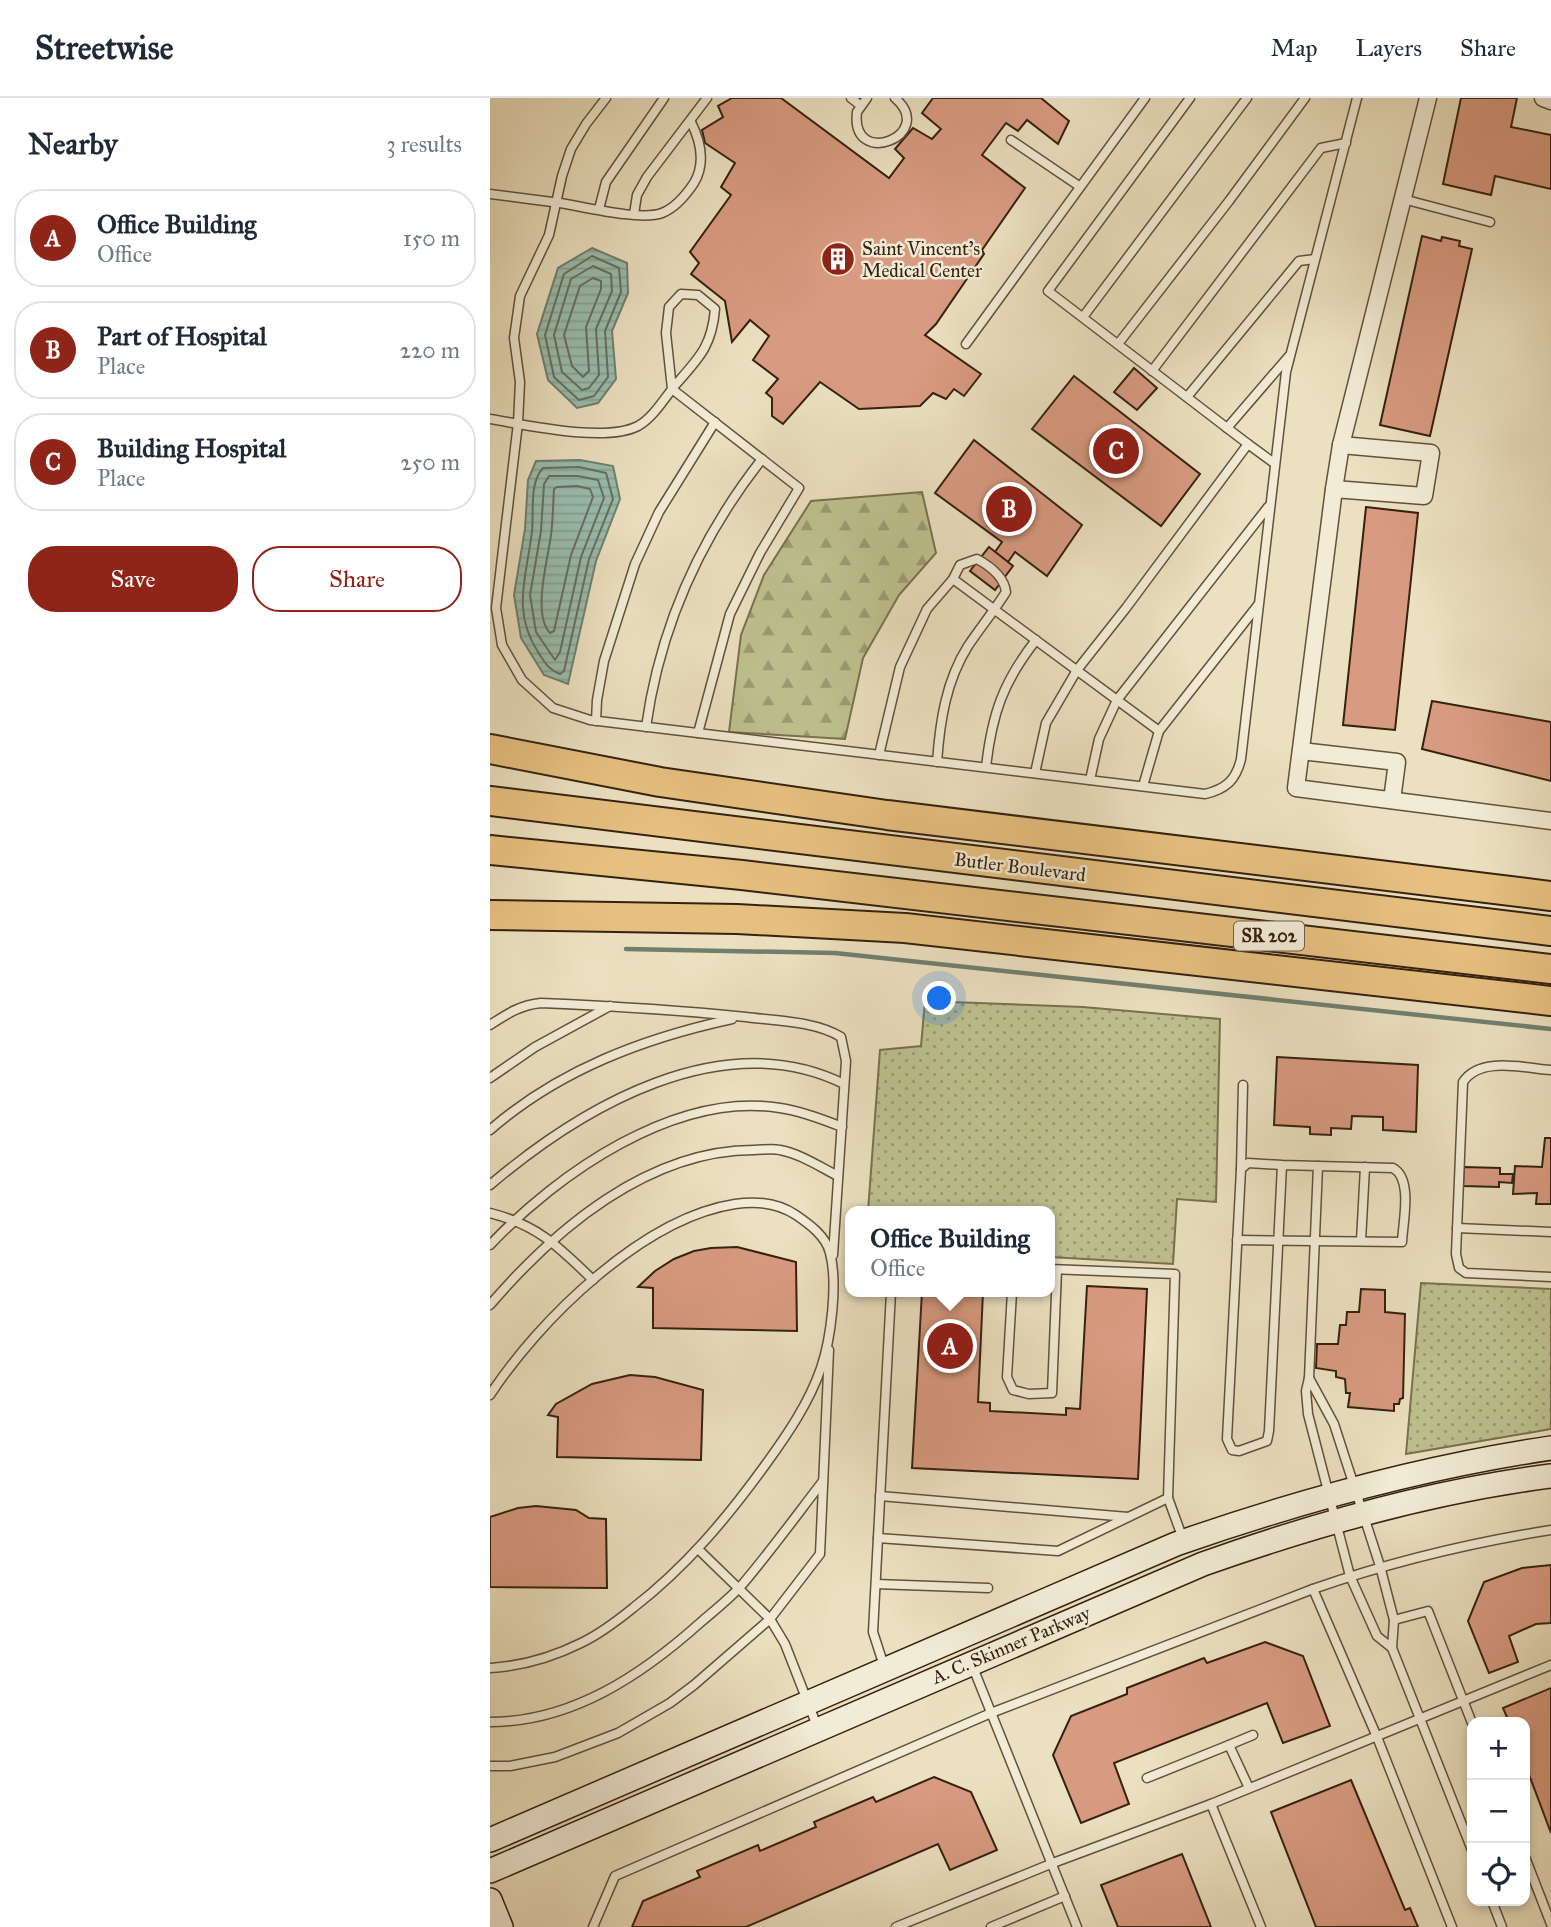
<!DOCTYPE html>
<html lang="en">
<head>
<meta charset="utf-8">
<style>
	:root { --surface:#fff; --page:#f2f2f3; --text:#1f2937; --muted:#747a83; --line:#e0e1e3; --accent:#8f2418 }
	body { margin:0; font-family:"IM FELL Great Primer",serif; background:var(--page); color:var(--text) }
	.controls { position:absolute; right:21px; bottom:21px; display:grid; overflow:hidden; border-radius:14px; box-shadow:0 4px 10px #0003 }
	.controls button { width:63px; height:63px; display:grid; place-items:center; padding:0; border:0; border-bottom:2px solid var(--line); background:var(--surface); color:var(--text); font:35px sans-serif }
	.you { position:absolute; left:450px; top:901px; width:24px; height:24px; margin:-18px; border:5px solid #fff; border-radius:50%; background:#1a73e8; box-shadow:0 0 0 10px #1a73e833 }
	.badge { display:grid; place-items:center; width:46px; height:46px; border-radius:50%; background:var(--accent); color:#fff; font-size:23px; font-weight:700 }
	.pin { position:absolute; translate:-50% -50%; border:4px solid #fff; box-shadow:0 2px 7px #0006 }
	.popup { position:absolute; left:355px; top:1108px; width:210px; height:91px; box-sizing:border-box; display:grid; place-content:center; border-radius:14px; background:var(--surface); filter:drop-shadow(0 2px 5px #0005); font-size:23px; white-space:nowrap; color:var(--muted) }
	.popup b { font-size:26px; color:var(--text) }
	.popup::after { content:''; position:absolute; left:50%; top:100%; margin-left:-14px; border:14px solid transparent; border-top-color:var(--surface) }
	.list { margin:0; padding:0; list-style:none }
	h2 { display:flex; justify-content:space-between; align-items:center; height:91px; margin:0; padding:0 28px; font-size:30px }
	h2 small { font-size:23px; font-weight:400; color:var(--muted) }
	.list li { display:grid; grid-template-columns:46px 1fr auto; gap:21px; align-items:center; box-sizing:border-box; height:98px; margin:0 14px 14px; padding:0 14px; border:2px solid var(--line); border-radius:28px }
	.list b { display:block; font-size:26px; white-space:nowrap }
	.list p { margin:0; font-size:23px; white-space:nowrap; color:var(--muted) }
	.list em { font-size:23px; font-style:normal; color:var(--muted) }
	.actions { display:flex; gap:14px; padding:21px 28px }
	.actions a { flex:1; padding:16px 0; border:2px solid var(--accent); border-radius:28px; text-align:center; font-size:24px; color:var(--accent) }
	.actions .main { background:var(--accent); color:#fff }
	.icon { flex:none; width:38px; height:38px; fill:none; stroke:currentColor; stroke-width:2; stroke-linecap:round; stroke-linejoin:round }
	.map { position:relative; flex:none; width:1061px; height:1829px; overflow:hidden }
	header { display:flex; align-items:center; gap:42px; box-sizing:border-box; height:98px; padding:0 35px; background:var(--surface); border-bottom:2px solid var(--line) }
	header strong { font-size:33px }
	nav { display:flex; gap:38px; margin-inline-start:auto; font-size:24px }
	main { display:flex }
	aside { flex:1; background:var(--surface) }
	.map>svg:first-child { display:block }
	.grass { fill:url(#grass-dots); stroke:#79714e; stroke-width:2 }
	.forest { fill:url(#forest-firs); stroke:#79714e; stroke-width:2 }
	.water { fill:url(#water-rules); stroke:#717f6e; stroke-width:2 }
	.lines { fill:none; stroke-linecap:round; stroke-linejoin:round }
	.shore { stroke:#676f5e; stroke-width:2 }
	.stream { stroke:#717f6e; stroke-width:4.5 }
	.building { fill:#d89a80; stroke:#35210f; stroke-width:2 }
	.lane-casing { stroke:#62513b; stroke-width:11 }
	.street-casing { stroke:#62513b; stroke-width:19 }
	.secondary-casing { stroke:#35210f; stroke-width:26 }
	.highway-casing { stroke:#35210f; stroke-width:32 }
	.lane { stroke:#f2ebd5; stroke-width:8 }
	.street { stroke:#f2ebd5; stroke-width:16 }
	.secondary { stroke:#f2ebd5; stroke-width:23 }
	.highway { stroke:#e6c080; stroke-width:28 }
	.labels { text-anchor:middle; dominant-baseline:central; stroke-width:5; stroke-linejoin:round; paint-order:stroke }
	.shield { fill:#f2ebd5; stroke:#6e5e4a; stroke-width:2 }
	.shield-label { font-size:18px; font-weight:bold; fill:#35210f }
	.poi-label { font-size:19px; fill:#35210f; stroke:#f2ebd5; text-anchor:start }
	.street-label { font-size:19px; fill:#35210f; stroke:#f2ebd5 }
</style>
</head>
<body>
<header>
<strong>Streetwise</strong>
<nav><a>Map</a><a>Layers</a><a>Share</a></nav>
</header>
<main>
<aside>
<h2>Nearby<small>3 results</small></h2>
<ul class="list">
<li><span class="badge">A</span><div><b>Office Building</b><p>Office</p></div><em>150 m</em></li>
<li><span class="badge">B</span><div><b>Part of Hospital</b><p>Place</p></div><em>220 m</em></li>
<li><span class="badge">C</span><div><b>Building Hospital</b><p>Place</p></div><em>250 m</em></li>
</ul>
<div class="actions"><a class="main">Save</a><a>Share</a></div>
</aside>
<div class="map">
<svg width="1061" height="1829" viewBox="0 0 1061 1829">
	<defs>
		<pattern id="grass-dots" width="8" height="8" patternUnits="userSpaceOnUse" patternTransform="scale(1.75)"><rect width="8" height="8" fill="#bdc18e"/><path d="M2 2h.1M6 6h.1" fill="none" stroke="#9a9c72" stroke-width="1.8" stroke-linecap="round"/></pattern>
		<pattern id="forest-firs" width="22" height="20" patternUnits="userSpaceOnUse" patternTransform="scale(1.75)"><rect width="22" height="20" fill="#bdc18e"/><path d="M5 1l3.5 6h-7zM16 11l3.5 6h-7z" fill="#9a9c72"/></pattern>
		<pattern id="water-rules" width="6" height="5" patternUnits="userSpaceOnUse" patternTransform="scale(1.75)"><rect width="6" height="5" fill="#99bdae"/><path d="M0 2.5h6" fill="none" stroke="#84a294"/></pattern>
	</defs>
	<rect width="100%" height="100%" fill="#ebe0bf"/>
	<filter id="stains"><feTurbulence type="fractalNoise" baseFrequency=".00286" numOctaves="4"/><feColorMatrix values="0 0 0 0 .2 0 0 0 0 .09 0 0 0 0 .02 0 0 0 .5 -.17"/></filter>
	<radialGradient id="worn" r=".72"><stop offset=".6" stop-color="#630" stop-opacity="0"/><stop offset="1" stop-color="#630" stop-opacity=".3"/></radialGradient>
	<g class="grass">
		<path d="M435 903 593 909 730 921 726 1104 687 1101 683 1166 560 1159V1113H378L390 952 431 948Z"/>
		<path d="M931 1185 1061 1191V1331L916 1356Z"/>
	</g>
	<path class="forest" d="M432 394 446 455 409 497 373 560 355 641 239 634 251 537 274 477 321 403Z"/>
	<g class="water">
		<path d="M102 150 137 165 138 195 122 233 126 281 108 305 87 310 58 282 47 236 68 170Z"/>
		<path d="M90 362 123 368 130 401 106 463 78 586 54 577 31 540 24 497 35 431 38 382 46 363Z"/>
	</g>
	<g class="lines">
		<g class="shore">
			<path d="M102 158 129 170 131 194 115 233 118 279 104 298 89 302 64 279 55 237 74 176Z"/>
			<path d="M103 168 121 176 122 193 106 231 109 277 99 290 92 292 72 274 64 237 81 181Z"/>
			<path d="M103 180 111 183V191L96 229 99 273 93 279 82 268 74 237 90 188Z"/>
			<path d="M89 369 116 375 123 401 99 461 74 573 70 576C58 571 55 565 48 554 21 512 37 478 42 433 44 413 39 385 53 370Z"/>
			<path d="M59 378H88L108 382 114 400 91 459 70 554 65 562 46 534 40 497 51 433 54 386Z"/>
			<path d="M87 388 100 391 103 399 81 457 64 533 60 535C42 516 58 461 61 437 63 422 63 406 64 391L67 389Z"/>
		</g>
		<path class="stream" d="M136 851 345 855 1061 931"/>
	</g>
	<g class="building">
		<path d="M242 0H291L399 80 414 60 405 51 423 30 442 41 451 31 432 15 443 0H551L579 23 568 46 537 22 528 33 516 25 492 57 535 90 492 152 494 156 446 226 435 237 491 276 474 298 464 291 456 301 443 295 430 308 369 311 330 284 293 326 282 318V300L276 295 288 281 263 262 279 238 260 222 242 244 235 203 201 176 209 165 200 154 241 97 231 89 245 65 215 45 212 32 233 19 228 8Z"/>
		<path d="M971 0H1027L1021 29 1061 37V91L1005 78 1001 97 953 86Z"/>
		<path d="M932 138 951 143 952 139 970 143 969 148 982 151 940 338 890 327Z"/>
		<path d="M644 270 667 290 647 312 624 294Z"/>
		<path d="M584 278 710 376 671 428 542 331Z"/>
		<path d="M484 342 592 427 557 478 525 454 518 464 505 454 512 444 445 395Z"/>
		<path d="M876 409 928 415 905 632 853 627Z"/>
		<path d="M499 449 523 468 505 492 480 473Z"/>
		<path d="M942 603 1061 624V683L932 651Z"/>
		<path d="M787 959 928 967 926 1034 893 1032V1019L862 1018 861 1031 841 1030V1037L820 1036V1029L784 1027Z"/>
		<path d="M1055 1040H1061V1106H1046L1047 1095 1023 1096 1025 1068 1052 1069Z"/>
		<path d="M974 1069 1010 1070V1076H1023L1022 1085 1009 1084V1089L973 1088Z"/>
		<path d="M247 1149 306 1164 307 1233 163 1230V1190L148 1189 165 1173 184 1161 204 1153 221 1150Z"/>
		<path d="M597 1188 657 1191 648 1381 422 1370 432 1194H493L488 1304 500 1305V1313L576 1317V1310L590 1311Z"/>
		<path d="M871 1191 895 1192V1214L915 1216 913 1300 910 1301 909 1306H904V1313L858 1309 860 1295H856L855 1281 846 1279V1273L826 1270 827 1246H848L850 1227H856L857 1214H869Z"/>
		<path d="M140 1277 165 1279 213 1292 211 1362 67 1359 68 1319 58 1317 66 1306 102 1286Z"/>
		<path d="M46 1408 86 1412 99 1420 116 1421 117 1490 0 1489V1419L28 1410Z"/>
		<path d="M1061 1467V1525L1046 1526 1019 1538 1028 1564 999 1575 978 1523 994 1484 1032 1470Z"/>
		<path d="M775 1544 813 1558 840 1628 793 1645 777 1605 624 1665 639 1706 591 1725 563 1657 581 1618 637 1596V1590L714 1560 717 1565Z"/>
		<path d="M1061 1590V1735L1035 1666V1624H1019L1013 1610Z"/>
		<path d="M444 1679 481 1694 507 1752 460 1772 448 1746 256 1829H142L153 1803 210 1779 207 1773 268 1747 270 1753 326 1729 324 1724 383 1699 386 1704Z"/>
		<path d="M861 1682 915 1812 920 1810 928 1829H826L781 1714Z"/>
		<path d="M692 1756 721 1829H628L611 1787Z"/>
	</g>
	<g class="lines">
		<g class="lane-casing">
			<g id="lane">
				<path d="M116 0 96 26 81 51 72 78 59 137 30 198 24 240 30 284 28 325 6 510 12 547 32 582 63 610 100 622 715 696C736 691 746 682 751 661L796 274 867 0"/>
				<path d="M361 0 370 7"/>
				<path d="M377 0 367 14C360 72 448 37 405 0"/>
				<path d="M700 0 558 193 758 346"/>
				<path d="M521 42 589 88"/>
				<path d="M0 96C23 99 47 102 70 105 95 109 151 123 172 115 185 110 196 97 204 85 216 65 211 44 201 24"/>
				<path d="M913 101 1000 124"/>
				<path d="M109 111 116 84 174 0"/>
				<path d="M144 116 147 97 157 79 217 0"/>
				<path d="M593 219 757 0"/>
				<path d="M476 246 655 0"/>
				<path d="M628 246 739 103 815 0"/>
				<path d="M662 273 831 50 856 45"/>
				<path d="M697 299 809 163 825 161"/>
				<path d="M0 321C37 327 115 345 148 328 164 319 175 299 187 285 210 259 222 247 225 211L208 197 191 196 179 209 176 235 182 291 309 390 270 455 240 516 208 635"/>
				<path d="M737 330 799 258"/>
				<path d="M106 623 107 602 114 563 145 466 169 414 225 324"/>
				<path d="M156 629C170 529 210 440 272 361"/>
				<path d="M389 657 410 569 437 511 463 481 669 633"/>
				<path d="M447 664C450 623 456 583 478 548 490 530 504 513 516 494 514 478 500 468 487 461L470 467 463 481"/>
				<path d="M496 669C502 616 513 584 546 542"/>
				<path d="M545 675 556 625 587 572 636 510 758 346 784 365"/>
				<path d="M600 682 609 641 627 602 778 409"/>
				<path d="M653 688 669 633 768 507"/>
				<path d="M0 927C17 916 30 907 51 905 120 908 188 912 256 919 286 923 325 923 351 939L356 963 343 1157"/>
				<path d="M1061 972C1034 970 990 958 973 984L966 1156 969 1170 976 1175 1061 1179"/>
				<path d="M0 980 45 949 120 908"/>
				<path d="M0 1032C69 972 154 940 242 921"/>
				<path d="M792 1067 758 1065 751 1071 737 1341 742 1352 749 1353 777 1343 779 1333 792 1067 828 1068 819 1280 816 1293 818 1316 860 1478 887 1538 902 1550"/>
				<path d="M751 1071 753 987"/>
				<path d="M0 1087C92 1009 232 926 354 986"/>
				<path d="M0 1115C48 1127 69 1149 103 1182"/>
				<path d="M967 1130 1061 1134"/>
				<path d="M747 1142 912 1144C913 1123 923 1081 903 1070L828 1068"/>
				<path d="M871 1143 875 1069"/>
				<path d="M0 1147C68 1075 186 993 290 1010 311 1013 332 1021 352 1029"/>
				<path d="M560 1171 685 1176 678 1400 693 1441"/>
				<path d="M522 1194 517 1279 523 1292 539 1296 562 1295 567 1172"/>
				<path d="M0 1207C65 1131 158 1052 264 1052 272 1052 282 1050 290 1052 311 1056 330 1069 348 1078"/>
				<path d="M819 1280 844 1326 890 1468 904 1522 902 1550 982 1752"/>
				<path d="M0 1297C49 1222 153 1120 245 1106 265 1103 288 1105 306 1117 319 1126 336 1138 340 1155 348 1185 341 1241 331 1270 319 1305 297 1337 276 1366 237 1420 196 1469 143 1510 127 1523 110 1536 91 1545 61 1560 33 1568 0 1570"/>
				<path d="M390 1398 638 1419"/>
				<path d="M388 1440 568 1453 678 1400"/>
				<path d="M208 1451 280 1521 295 1546 327 1628"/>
				<path d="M386 1486 498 1490"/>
				<path d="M823 1491C901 1464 979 1445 1061 1432"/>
				<path d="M904 1522 938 1513 982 1625"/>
				<path d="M482 1567 587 1829"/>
				<path d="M394 1568 383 1534 401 1194"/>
				<path d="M0 1624C82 1624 152 1577 211 1524 225 1512 239 1501 251 1488 280 1454 306 1418 333 1383"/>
				<path d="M739 1647 763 1637"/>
				<path d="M0 1668H20L65 1659 128 1635 180 1605 204 1587 280 1521 330 1456 339 1252"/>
				<path d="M657 1680 739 1647 759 1690"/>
				<path d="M721 1706 771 1829"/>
				<path d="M1035 1759 1061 1826"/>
				<path d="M1002 1803 1012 1829"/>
				<path d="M103 1829 125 1778 501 1615 823 1491 887 1639 962 1829"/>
				<path d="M406 1829 563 1765 721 1706 1061 1567"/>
				<path d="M501 1829 575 1798"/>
			</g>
		</g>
		<g class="street-casing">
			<g id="street">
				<path d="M938 0 851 347 941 355 934 398 844 391 806 690 1061 723"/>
				<path d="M1053 0 1061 3"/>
				<path d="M844 391 851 347"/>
				<path d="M811 653 907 664 902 702"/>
			</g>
		</g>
		<g class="secondary-casing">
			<g id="secondary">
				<path d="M0 1742 686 1446C809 1403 932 1369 1061 1350"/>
				<path d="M0 1773 713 1466C826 1426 942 1393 1061 1378"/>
				<path d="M0 1802 11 1829"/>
			</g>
		</g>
		<g class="highway-casing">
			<g id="highway">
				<path d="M0 651 170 684 397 717 1061 798"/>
				<path d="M0 703 1061 833"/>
				<path d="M0 752 252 777 1061 871"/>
				<path d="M0 817 247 821 415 830 1061 903"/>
			</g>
		</g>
		<use href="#lane" class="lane"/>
		<use href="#street" class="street"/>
		<use href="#secondary" class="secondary"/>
		<use href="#highway" class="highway"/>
	</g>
	<defs>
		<g id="building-disc" transform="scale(1.75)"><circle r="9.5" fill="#8f2418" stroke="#f2ebd5"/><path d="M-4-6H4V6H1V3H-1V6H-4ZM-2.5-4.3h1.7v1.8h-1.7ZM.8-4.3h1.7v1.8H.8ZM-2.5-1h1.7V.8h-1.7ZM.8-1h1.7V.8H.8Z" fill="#fff"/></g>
	</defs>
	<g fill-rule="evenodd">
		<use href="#building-disc" x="348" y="161"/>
	</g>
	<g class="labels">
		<rect class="shield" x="744" y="823.5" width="70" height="29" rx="5"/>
		<g class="shield-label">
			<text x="779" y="838">SR 202</text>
		</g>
		<g class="poi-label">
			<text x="372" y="150">Saint Vincent's<tspan x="372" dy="22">Medical Center</tspan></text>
		</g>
		<g class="street-label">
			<text transform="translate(530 769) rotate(7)">Butler Boulevard</text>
			<text transform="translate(521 1547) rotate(-23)">A. C. Skinner Parkway</text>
		</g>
	</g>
	<rect width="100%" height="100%" filter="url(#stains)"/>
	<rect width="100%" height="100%" fill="url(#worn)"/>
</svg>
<div class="controls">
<button>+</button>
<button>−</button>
<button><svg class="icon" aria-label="locate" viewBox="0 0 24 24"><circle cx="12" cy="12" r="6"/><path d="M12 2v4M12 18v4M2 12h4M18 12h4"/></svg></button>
</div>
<div class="you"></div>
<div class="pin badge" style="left:460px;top:1248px">A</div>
<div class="popup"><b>Office Building</b>Office</div>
<div class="pin badge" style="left:519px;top:411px">B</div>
<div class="pin badge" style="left:626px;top:353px">C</div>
</div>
</main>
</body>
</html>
